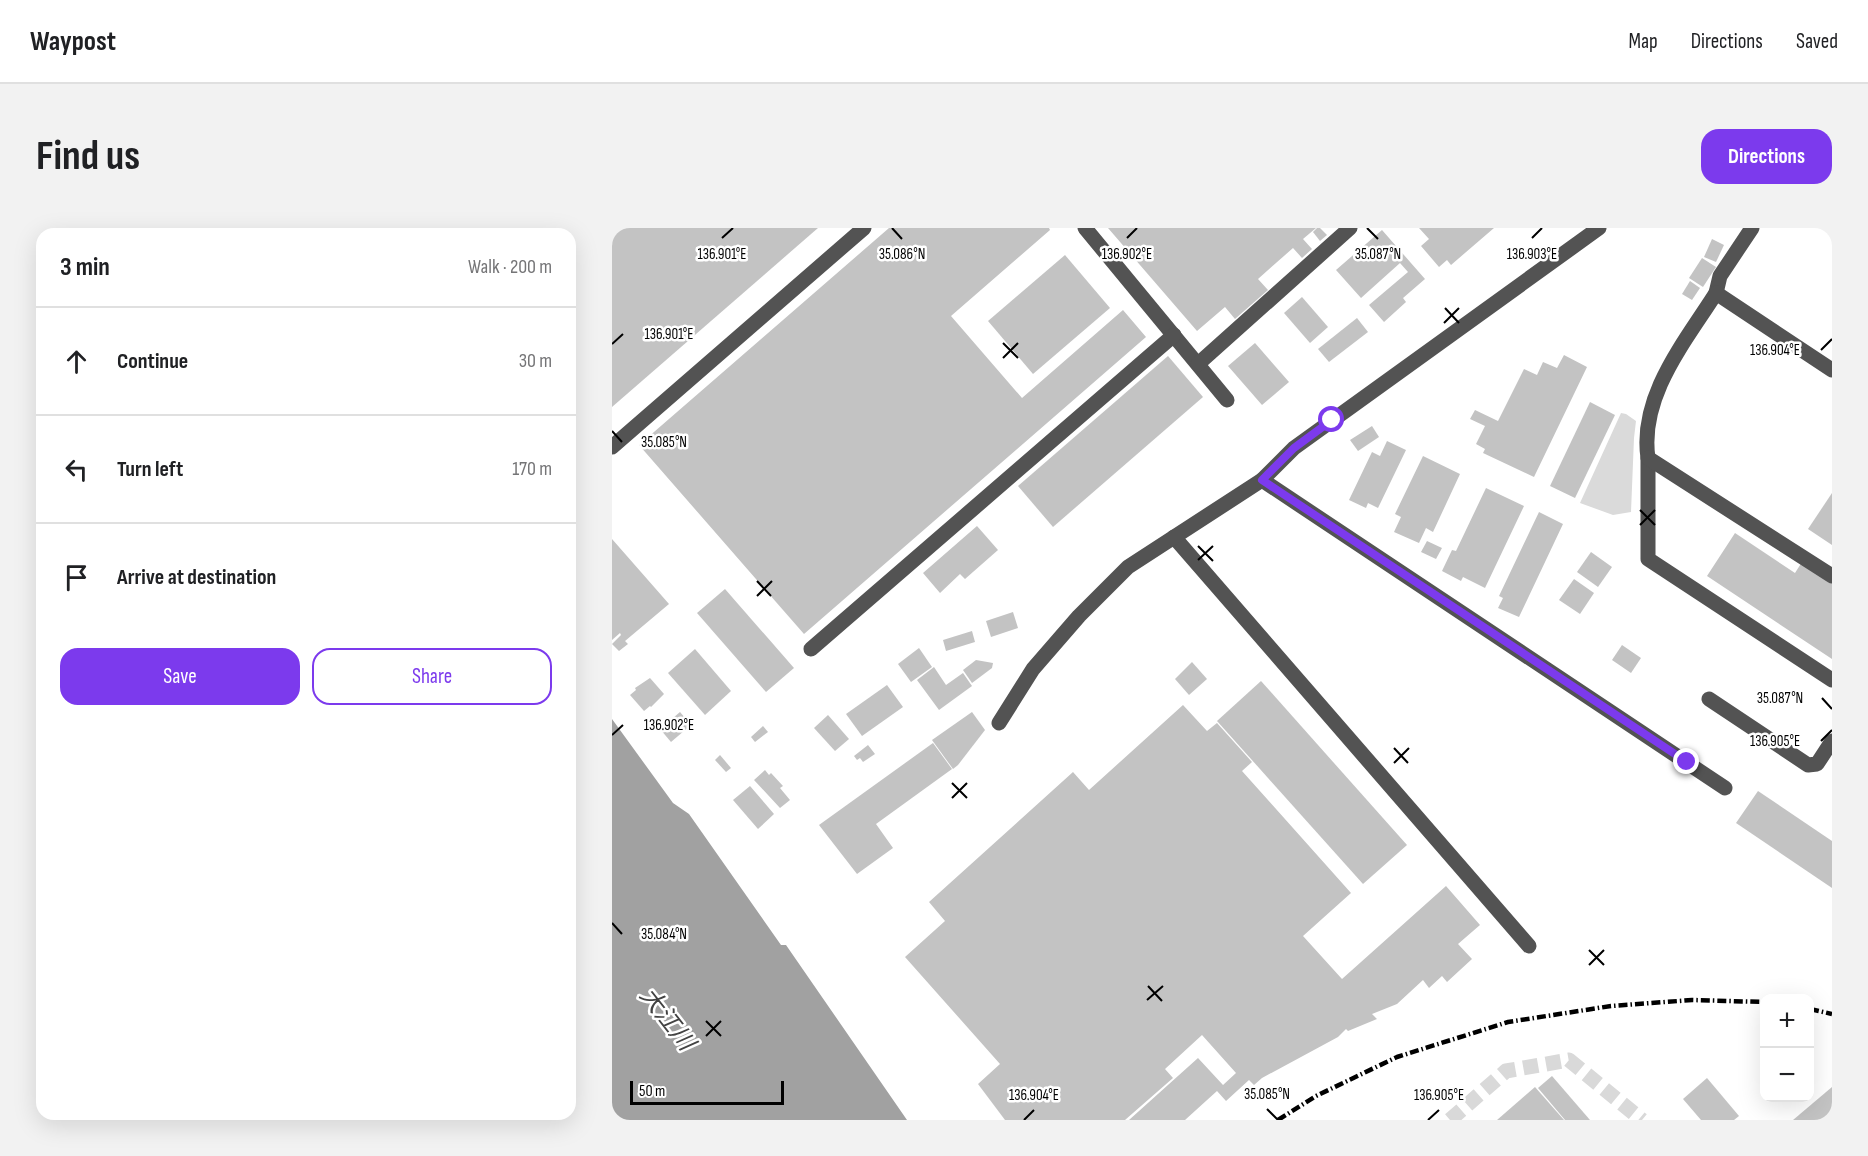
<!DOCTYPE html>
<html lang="en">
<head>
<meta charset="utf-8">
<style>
	:root { --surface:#fff; --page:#f2f2f2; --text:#202124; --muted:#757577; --line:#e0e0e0; --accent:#7c3aed }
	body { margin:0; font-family:"Sofia Sans Condensed","Noto Sans JP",sans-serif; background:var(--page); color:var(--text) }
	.controls { position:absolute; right:18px; bottom:18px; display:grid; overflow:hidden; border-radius:12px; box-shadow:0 6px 24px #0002 }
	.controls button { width:54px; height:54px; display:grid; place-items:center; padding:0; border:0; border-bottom:2px solid var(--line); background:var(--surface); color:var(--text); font:30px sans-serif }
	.scale { position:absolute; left:18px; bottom:15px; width:154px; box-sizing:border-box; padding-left:6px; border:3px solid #000; border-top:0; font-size:16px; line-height:21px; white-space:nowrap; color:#000; -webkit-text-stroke:4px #fff; paint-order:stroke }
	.stop { position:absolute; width:18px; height:18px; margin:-14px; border:4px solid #7c3aed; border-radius:50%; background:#fff }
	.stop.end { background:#7c3aed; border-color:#fff; box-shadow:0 2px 6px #0008 }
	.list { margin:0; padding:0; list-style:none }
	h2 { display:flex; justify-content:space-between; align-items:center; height:78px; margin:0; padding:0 24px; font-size:26px }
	h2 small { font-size:20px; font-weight:400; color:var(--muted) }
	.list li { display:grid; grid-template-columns:39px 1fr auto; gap:18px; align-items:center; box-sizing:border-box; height:108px; padding:0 24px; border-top:2px solid var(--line) }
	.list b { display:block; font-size:22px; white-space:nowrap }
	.list em { font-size:20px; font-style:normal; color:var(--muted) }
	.actions { display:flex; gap:12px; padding:18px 24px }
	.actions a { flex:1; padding:14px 0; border:2px solid var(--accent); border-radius:18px; text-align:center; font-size:21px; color:var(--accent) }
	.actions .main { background:var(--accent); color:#fff }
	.icon { flex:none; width:33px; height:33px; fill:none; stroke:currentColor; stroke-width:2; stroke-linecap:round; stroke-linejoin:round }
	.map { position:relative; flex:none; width:1220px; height:892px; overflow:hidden; border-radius:18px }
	header { display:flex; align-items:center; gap:36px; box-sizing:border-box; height:84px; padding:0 30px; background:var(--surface); border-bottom:2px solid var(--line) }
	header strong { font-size:28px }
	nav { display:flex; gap:33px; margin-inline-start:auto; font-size:21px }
	.intro { display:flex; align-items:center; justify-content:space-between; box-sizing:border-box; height:144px; padding:0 36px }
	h1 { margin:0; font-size:42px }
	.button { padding:15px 27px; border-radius:18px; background:var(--accent); color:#fff; font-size:21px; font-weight:700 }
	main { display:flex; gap:36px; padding:0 36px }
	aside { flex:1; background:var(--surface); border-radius:18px; box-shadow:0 6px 24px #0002 }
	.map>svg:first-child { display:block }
	.green { fill:#dadada }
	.water { fill:#a1a1a1 }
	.building { fill:#c3c3c3 }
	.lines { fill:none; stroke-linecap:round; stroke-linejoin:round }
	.minor-tunnel { stroke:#d9d9d9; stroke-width:15; stroke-dasharray:15 8; stroke-linecap:butt }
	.minor { stroke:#535353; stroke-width:15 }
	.rail { stroke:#000; stroke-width:4.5; stroke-dasharray:9 3 1.5 3; stroke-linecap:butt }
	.route { stroke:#7c3aed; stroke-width:8 }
	.ticks { fill:none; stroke:#000; stroke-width:2 }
	.labels { text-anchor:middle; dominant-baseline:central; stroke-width:5; stroke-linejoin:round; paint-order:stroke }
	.water-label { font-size:24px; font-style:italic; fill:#424242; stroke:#fff }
	.ticks-label { font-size:15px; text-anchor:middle; fill:#000; stroke:#fff; stroke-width:5; stroke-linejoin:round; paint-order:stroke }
</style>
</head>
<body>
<header>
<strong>Waypost</strong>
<nav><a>Map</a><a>Directions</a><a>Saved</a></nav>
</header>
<div class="intro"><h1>Find us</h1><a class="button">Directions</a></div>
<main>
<aside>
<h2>3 min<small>Walk · 200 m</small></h2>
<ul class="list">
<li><svg class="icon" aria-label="ahead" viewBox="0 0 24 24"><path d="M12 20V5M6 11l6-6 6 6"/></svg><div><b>Continue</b></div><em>30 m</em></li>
<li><svg class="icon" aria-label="left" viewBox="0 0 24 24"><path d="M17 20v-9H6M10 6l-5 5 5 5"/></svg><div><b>Turn left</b></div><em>170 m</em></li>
<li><svg class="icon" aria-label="arrive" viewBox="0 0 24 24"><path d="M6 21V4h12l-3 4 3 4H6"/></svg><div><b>Arrive at destination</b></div></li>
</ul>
<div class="actions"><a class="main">Save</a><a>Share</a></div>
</aside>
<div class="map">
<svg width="1220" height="892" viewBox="0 0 1220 892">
	<rect width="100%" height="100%" fill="#fff"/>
	<path class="green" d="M1009 185 1014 186 1024 193 1022 210 1019 284 1001 287 968 275Z"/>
	<path class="water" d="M0 491 61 575 77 586 169 717H174L295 892H0Z"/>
	<g class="building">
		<path d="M0 0H206L0 179Z"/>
		<path d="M277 0H437L438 2 339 88 410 170 511 82 534 109 192 406 27 217Z"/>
		<path d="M496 0H704L691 11 700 21 690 30 681 20 646 51 656 62 623 91 613 79 585 103Z"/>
		<path d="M705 0H708L715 7 708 13 701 4Z"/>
		<path d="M807 0H882L839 37 835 32 827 39 809 18 817 11Z"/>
		<path d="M770 2 813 51 791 70 794 74 772 94 757 77 796 44 788 35 749 70 724 42Z"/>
		<path d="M1100 11 1112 17 1104 34 1092 29Z"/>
		<path d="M453 27 498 80 421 146 376 93Z"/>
		<path d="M1090 30 1104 39 1091 59 1077 50Z"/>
		<path d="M1078 53 1088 60 1080 72 1070 66Z"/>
		<path d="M690 69 716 99 698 115 672 85Z"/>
		<path d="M745 90 756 104 717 134 706 121Z"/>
		<path d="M643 115 677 154 650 177 616 138Z"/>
		<path d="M952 127 975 139 922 249 871 225 873 221 864 216 873 198 858 191 863 182 886 193 912 141 925 147 931 134 945 140Z"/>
		<path d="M556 128 591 169 441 299 406 258Z"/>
		<path d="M978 174 1003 187 963 270 938 258Z"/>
		<path d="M760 198 767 209 746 223 738 212Z"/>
		<path d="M775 213 794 222 766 280 756 275 754 280 737 272 760 224 768 228Z"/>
		<path d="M811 228 848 246 821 304 814 300 807 315 782 304 789 289 783 286Z"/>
		<path d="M874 260 912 278 873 360 851 349 849 353 830 343 840 322 844 323Z"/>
		<path d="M1220 265V317L1196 301Z"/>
		<path d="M927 284 951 296 907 389 886 380 891 370 887 368Z"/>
		<path d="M365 298 386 322 353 351 348 346 328 365 311 345Z"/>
		<path d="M1123 305 1183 345 1190 334 1220 354V431L1095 348Z"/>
		<path d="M0 311 57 376 13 413 16 416 7 423 0 416 9 407 8 405 0 412Z"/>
		<path d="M815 313 830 320 824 331 809 324Z"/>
		<path d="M979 324 1000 339 986 359 965 344Z"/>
		<path d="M962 351 982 365 968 386 947 372Z"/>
		<path d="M113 361 182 440 154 464 85 385Z"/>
		<path d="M401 384 406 400 379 409 374 393Z"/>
		<path d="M360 403 363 414 334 423 331 412Z"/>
		<path d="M1010 417 1029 430 1019 445 1000 432Z"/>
		<path d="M307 420 320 439 299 454 286 436Z"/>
		<path d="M83 421 119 463 93 487 56 445Z"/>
		<path d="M364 432 381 435 380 440 360 455 351 442Z"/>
		<path d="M580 434 595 451 577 467 563 451Z"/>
		<path d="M322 439 334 457 351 445 360 458 327 482 305 452Z"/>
		<path d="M38 450 52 466 39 479 38 478 32 483 18 467 24 462 23 460Z"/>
		<path d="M649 453 795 617 751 656 605 493Z"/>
		<path d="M275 457 291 479 250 508 234 486Z"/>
		<path d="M571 477 595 503 605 495 640 534 630 543 739 665 691 708 730 751 834 658 868 697 846 716 860 731 835 754 830 748 817 760 811 752 785 776 760 786 765 791 736 803 734 801 726 809 650 850 642 857 637 852 614 873 605 863 573 892H517L586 830 611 857 624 845 590 807 553 841 561 850 513 892H393L366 856 388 836 293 729 333 693 317 674 461 544 477 562Z"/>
		<path d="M68 484 79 497 59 514 48 501Z"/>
		<path d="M360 484 373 502 346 537 341 541 320 512Z"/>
		<path d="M216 487 237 511 223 523 202 500Z"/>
		<path d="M151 498 156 504 143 514 139 509Z"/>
		<path d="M321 515 340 541 264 596 281 620 245 646 207 597Z"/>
		<path d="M256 517 263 526 251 534 248 530 245 532 242 528Z"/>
		<path d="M108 527 119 540 114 544 103 532Z"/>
		<path d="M153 542 157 547 159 545 171 558 168 560 178 572 168 580 142 552Z"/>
		<path d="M138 558 162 586 146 601 121 572Z"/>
		<path d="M1146 563 1220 613V660L1124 595Z"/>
		<path d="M940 848 978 892H953L926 860Z"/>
		<path d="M1095 850 1127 888 1122 892H1089L1071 871Z"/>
		<path d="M923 859 952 892H885Z"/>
		<path d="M1220 859V892H1181Z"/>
	</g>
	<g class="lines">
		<path class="minor-tunnel" d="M838 892 894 843 957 832 1030 892"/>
		<g class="minor">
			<path d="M473 0 615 172"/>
			<path d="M1104 65 1108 48 1140 0"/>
			<path d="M586 136 738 0"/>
			<path d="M1220 142 1104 65C1073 114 1027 168 1036 230V331L1220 452"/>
			<path d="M0 219 252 0"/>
			<path d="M1036 230 1220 348"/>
			<path d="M650 252 1113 560"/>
			<path d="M562 309 917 718"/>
			<path d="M199 421 562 107"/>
			<path d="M1097 471 1196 537 1205 536 1220 513"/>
			<path d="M387 495 421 441 467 388 516 339 650 252 682 220 987 0"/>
		</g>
		<g class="rail">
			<path d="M1198 781 1220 786"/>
			<path d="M666 892 704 868 785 829 896 794 999 778 1080 772 1152 774"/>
		</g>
	</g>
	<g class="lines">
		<path class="route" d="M720 192 682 220 650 252 1075 534"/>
	</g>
	<path class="ticks" d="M280 0 290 11M755 0 766 11M110 10 121 0M515 10 525 0M920 10 930 0M833 80 847 95M832 95 847 80M391 115 406 130M0 116 11 106M1209 122 1220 111M391 130 406 115M0 203 10 214M1028 282 1043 297M1028 297 1043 282M586 318 601 333M586 332 601 318M145 353 159 368M145 368 160 353M1210 470 1220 481M0 507 11 497M1209 513 1220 502M782 520 796 535M782 535 797 520M340 555 355 570M340 570 355 555M0 695 10 706M977 722 992 737M977 737 992 722M536 758 550 773M535 772 551 758M94 793 109 808M94 808 109 793M655 881 666 892M412 892 422 882M816 892 827 882"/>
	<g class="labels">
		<g class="water-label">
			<text transform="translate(55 791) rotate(52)">大江川</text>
		</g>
	</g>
	<g class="ticks-label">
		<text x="110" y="31">136.901°E</text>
		<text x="515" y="31">136.902°E</text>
		<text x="920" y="31">136.903°E</text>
		<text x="290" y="31">35.086°N</text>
		<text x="766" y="31">35.087°N</text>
		<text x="57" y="111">136.901°E</text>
		<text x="1163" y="127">136.904°E</text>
		<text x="52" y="219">35.085°N</text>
		<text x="1168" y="475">35.087°N</text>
		<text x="57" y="502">136.902°E</text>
		<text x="1163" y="518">136.905°E</text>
		<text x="52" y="711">35.084°N</text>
		<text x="655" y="871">35.085°N</text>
		<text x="422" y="872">136.904°E</text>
		<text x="827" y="872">136.905°E</text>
	</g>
</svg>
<div class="controls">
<button>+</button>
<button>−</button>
</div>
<div class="scale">50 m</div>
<div class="stop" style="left:720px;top:192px"></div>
<div class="stop end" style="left:1075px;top:534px"></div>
</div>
</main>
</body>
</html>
